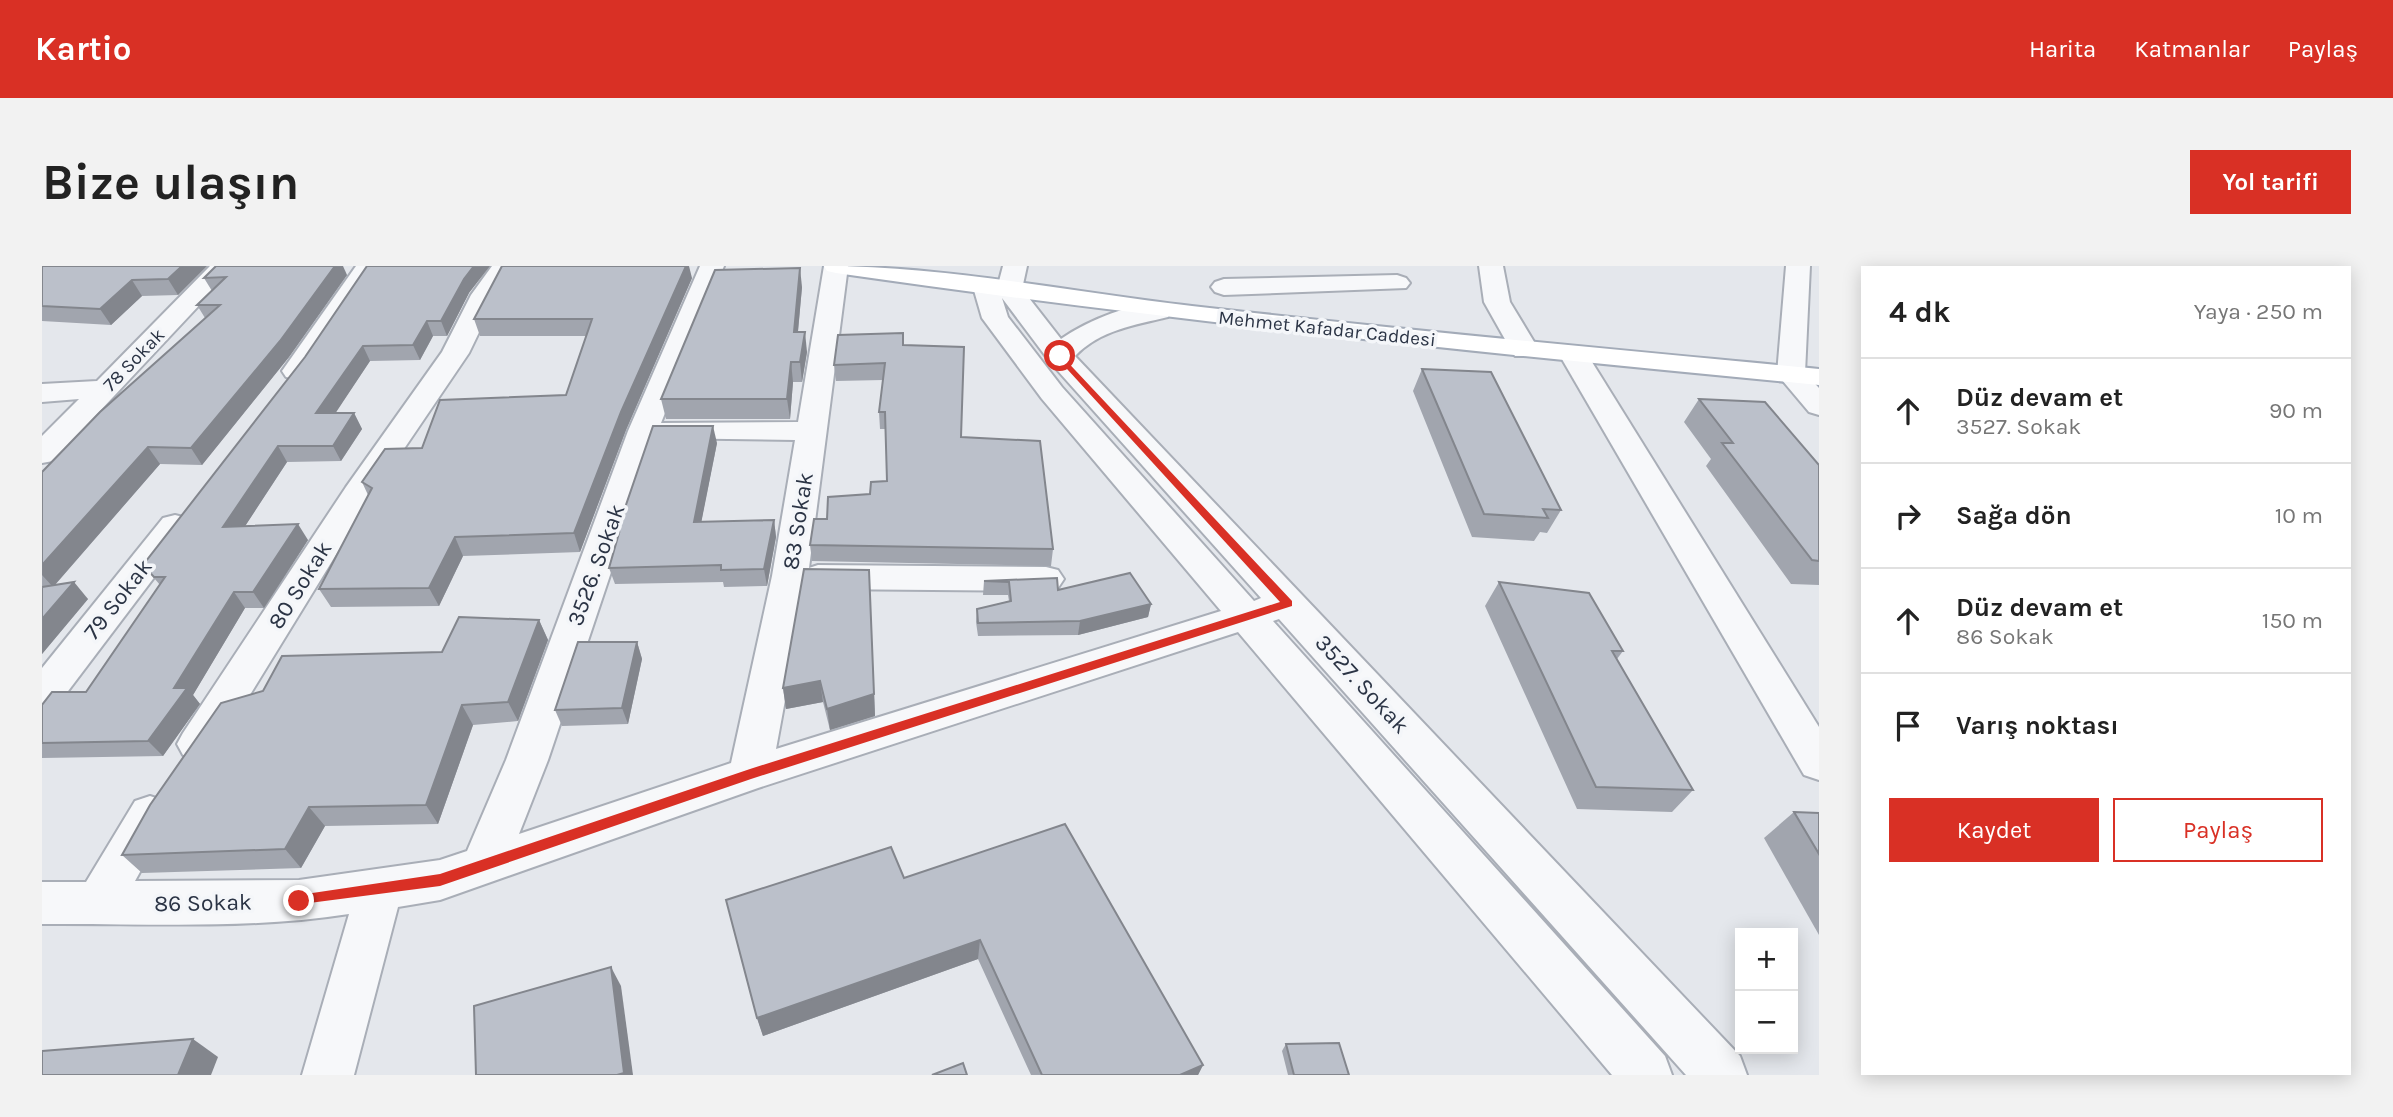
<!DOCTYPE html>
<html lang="tr">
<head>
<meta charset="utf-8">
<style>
	:root { --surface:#fff; --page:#f2f2f2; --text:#222; --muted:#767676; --line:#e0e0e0; --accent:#d93025 }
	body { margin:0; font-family:Karla,sans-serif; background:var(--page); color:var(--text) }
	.controls { position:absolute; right:21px; bottom:21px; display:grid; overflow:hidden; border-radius:0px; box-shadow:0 4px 18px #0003 }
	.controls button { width:63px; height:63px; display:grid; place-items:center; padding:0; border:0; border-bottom:2px solid var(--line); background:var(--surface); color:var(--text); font:35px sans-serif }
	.stop { position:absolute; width:21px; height:21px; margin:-16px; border:5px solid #d93025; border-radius:50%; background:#fff }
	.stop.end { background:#d93025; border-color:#fff; box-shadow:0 2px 7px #0008 }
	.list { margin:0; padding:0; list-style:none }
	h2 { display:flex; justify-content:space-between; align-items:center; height:91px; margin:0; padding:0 28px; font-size:30px }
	h2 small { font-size:23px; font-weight:400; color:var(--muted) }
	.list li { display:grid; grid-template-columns:46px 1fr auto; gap:21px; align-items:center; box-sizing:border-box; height:105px; padding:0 28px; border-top:2px solid var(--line) }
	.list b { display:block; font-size:26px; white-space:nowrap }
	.list p { margin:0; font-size:23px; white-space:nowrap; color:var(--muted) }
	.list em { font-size:23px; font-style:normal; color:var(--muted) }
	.actions { display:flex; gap:14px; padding:21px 28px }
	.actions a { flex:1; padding:16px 0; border:2px solid var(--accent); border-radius:0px; text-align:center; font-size:24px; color:var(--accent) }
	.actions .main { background:var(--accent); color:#fff }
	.icon { flex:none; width:38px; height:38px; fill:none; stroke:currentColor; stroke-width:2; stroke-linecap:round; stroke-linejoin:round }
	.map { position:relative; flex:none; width:1777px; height:809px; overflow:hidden; border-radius:0px }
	header { display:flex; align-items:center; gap:42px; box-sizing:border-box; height:98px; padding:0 35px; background:var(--accent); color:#fff }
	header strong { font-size:33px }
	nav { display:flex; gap:38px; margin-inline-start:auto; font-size:24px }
	.intro { display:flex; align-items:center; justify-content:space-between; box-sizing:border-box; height:168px; padding:0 42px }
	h1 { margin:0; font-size:49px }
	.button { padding:18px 32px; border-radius:0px; background:var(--accent); color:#fff; font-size:24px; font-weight:700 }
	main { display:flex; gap:42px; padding:0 42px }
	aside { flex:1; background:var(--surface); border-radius:0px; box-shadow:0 4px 18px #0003 }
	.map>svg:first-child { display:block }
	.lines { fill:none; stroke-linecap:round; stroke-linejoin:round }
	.minor-casing { stroke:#a9aeb7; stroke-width:4 }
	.major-casing { stroke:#a3abb8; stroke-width:4 }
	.minor { fill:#f7f8fa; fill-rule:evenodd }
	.major { fill:#fff; fill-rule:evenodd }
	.wall { fill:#a1a5ae }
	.shaded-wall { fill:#83868d }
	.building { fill:#bbc0ca; stroke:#83868d; stroke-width:2 }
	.route { fill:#d93025 }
	.labels { text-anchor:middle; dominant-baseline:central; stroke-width:7; stroke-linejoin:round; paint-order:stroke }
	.far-street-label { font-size:19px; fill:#2b3445; stroke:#f4f6f9 }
	.street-label { font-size:23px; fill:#2b3445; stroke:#f4f6f9 }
</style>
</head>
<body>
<header>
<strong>Kartio</strong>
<nav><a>Harita</a><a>Katmanlar</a><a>Paylaş</a></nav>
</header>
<div class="intro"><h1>Bize ulaşın</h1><a class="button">Yol tarifi</a></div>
<main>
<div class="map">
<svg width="1777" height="809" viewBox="0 0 1777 809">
	<rect width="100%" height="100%" fill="#e4e7ec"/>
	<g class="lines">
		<g class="minor-casing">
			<g id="minor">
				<path d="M168 0H194L11 195 0 197V170L37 133 0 136V118L55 115Z"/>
				<path d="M314 0H338L264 111 254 113 244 111 240 105Z"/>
				<path d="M450 0H474L455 29 427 87 330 230 171 489 156 494 141 489 135 478 141 467 304 221 400 86 429 29Z"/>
				<path d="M658 0H682L619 157 756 156 782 0H806L767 302 776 299 1004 301 1016 304 1022 313 1016 322 1004 325 776 323 764 320 734 483 1179 345 1000 133 940 52 931 21 935 16 944 13 956 19 961 0H985L980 23 1019 73C1043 56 1097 32 1126 39L1130 45 1126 51C1093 59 1058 64 1033 90L1698 790 1705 809H1644L1237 353 1231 355 1623 790 1630 809H1570L1196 366 716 522 398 634 356 641 312 809H260L307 648C206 664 101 657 0 658V616H44L93 535 108 530 123 535 130 548 93 615 257 614 398 594 425 585 464 494 586 165ZM960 32 1008 96 1219 332 1212 335 1020 121 966 51ZM614 172 753 174 730 310 689 497 477 568 506 494Z"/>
				<path d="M1437 0H1461L1468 36 1497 84 1493 90H1473L1469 84 1442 36Z"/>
				<path d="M1744 0H1768L1763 107 1777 122V149L1767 146 1735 108Z"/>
				<path d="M1355 9 1364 12 1368 17 1364 22 1182 29 1173 26 1169 21 1173 16 1182 13Z"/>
				<path d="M1531 80 1541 82 1545 88 1777 461V514L1762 509 1517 88 1521 82Z"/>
				<path d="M133 249 145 252 150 260 145 268 14 441 0 445V402L121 252Z"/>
			</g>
		</g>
		<g class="major-casing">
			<path id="major" d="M782 0C905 0 1028 26 1150 40 1359 64 1568 83 1777 103V119C1448 88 1121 54 794 7L785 5Z"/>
		</g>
		<use href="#minor" class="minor"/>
		<use href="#major" class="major"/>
	</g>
	<g class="wall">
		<path d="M0 0H165L136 29 100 30 69 59 0 55Z"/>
		<path d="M305 9 247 91 160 199 118 198 13 319 46 333 0 388V206L163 52 155 39 170 25 162 12Z"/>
		<path d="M650 12 584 164 538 286 421 290 397 340 289 341 277 323 326 229 320 216 380 182 524 129 544 70H438L432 53Z"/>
		<path d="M760 21 756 66 765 86 760 116H751L748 153H624L619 133Z"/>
		<path d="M427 27 405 70H391L378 94 328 95 293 147H312L320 163 299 195 245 196 203 260 266 274 222 342H203L151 429 158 438 121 490 0 492V439L44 426 118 319 101 299 263 91Z"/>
		<path d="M861 79 919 171 1011 283 1009 300 770 295 768 279 785 253 828 228 845 215 844 163H838L837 146 841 114 794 115 792 99Z"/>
		<path d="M1380 103 1519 244 1505 267 1498 266 1492 275 1430 271 1371 125Z"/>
		<path d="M1657 133 1777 199V319L1749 318 1664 200 1669 193 1642 156Z"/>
		<path d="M675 177 659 256 732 254 734 271 725 320 682 321 681 316 573 318 567 302 575 273 574 268Z"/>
		<path d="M1015 312 1016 324 1109 338 1106 351 1036 369 936 370 934 356 935 343 967 335 966 329H941L942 315Z"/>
		<path d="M1457 316 1581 385 1575 393 1651 524 1630 546 1535 543 1443 340Z"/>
		<path d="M828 325 833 450 788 464 781 436 744 443 741 422Z"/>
		<path d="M497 354 506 374 476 455 431 459 396 558 283 560 259 602 100 607 80 589 400 386Z"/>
		<path d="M595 376 600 393 586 458 520 460 513 444Z"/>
		<path d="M1752 546 1777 547V669L1722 572Z"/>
		<path d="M862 612 1161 799 1156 809H989L936 693 721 770 715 752Z"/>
		<path d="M1244 778 1307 809H1246L1240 785Z"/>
	</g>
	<g class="shaded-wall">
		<path d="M140 0H165L136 29 126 13Z"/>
		<path d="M293 0H301L305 9 247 91 160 199 149 182Z"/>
		<path d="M432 0H448L427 27 405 70 399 55 422 13Z"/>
		<path d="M644 0H647L650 12 584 164 538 286 532 267 579 146Z"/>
		<path d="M758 2 760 21 754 86 752 66Z"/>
		<path d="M90 14 100 30 69 59 58 43Z"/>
		<path d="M385 55 391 70 378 94 371 79Z"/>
		<path d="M763 66 765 86 760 116 758 96Z"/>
		<path d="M321 80 328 95 283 163 274 147Z"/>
		<path d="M749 96 751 116 748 153 745 133Z"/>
		<path d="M312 147 320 163 299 195 291 180Z"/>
		<path d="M671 160 675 177 656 273 652 256Z"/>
		<path d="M236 180 245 196 192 277 181 261Z"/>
		<path d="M106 181 118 198 11 321 0 309V299Z"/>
		<path d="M732 254 734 271 725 320 722 303Z"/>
		<path d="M256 258 266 274 222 342 211 326Z"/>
		<path d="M413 271 421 290 397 340 387 322Z"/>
		<path d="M32 316 46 333 0 388V353Z"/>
		<path d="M828 325 833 450 788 464 785 443Z"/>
		<path d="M192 326 203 342 151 429 158 438 121 490 106 475 132 422Z"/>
		<path d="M1109 338 1106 351 1036 369 1038 355Z"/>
		<path d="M497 354 506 374 476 455 466 436Z"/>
		<path d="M595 376 600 393 586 458 580 442Z"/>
		<path d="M778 415 781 436 744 443 741 422Z"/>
		<path d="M420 439 431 459 396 558 384 539Z"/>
		<path d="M267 541 283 560 259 602 243 583Z"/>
		<path d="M938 674 936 693 721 770 715 752Z"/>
		<path d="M569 701 579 720 591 809H575Z"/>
		<path d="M151 773 176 791 169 809H136Z"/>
		<path d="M1161 799 1156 809H1138Z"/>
	</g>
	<g class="building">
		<path d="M0 0H140L126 13 90 14 58 43 0 40Z"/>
		<path d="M174 0H293L238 75 149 182 106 181 0 299V206L58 146 178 39H155L184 11 162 12Z"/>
		<path d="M325 0H432L422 13 399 55H385L371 79 321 80 274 147H312L291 180H236L181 261 256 258 211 326H192L132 422H145L106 475 0 477V439L10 426H44L123 311H112L101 299 263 91Z"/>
		<path d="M460 0H644L579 146 532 267 413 271 387 322 277 323 330 222 320 216 343 183 380 182 398 134 524 129 550 53H432Z"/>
		<path d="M758 2 752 66H763L758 96H749L745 133H619L673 4Z"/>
		<path d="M861 67V79L922 81 919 171 998 175 1011 283 768 279 772 253H785L786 231 828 228 829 216 845 215 843 146H837L843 97 792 99 796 69Z"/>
		<path d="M1380 103 1449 106 1519 244 1501 243 1506 252 1442 248Z"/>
		<path d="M1657 133 1723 136 1777 199V295L1770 294 1680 177H1691Z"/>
		<path d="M611 160H671L652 256 732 254 722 303 679 304V299L567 302 577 267 574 268Z"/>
		<path d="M762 303 827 304 832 428 785 443 778 415 741 422Z"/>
		<path d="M1088 307 1109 338 1038 355 936 357 935 343 969 335 967 316 942 315 1015 312 1016 324Z"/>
		<path d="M32 316 0 353V321Z"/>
		<path d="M1457 316 1547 327 1581 385H1570L1651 524 1554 521Z"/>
		<path d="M417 351 497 354 466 436 420 439 384 539 267 541 243 583 80 589 108 539 179 437 221 425 240 390 400 386Z"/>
		<path d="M536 376H595L580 442 513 444Z"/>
		<path d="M1752 546 1777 547V588Z"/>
		<path d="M1023 558 1161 799 1138 809H1000L938 674 715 752 684 634 849 581 862 612Z"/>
		<path d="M569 701 582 807 575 809H434L432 740Z"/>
		<path d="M151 773 136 809H0V785Z"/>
		<path d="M1297 777 1307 809H1252L1244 778Z"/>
		<path d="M921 797 925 809H890Z"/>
	</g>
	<path class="route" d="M1018 88 1250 335V340L709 513 398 620 252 639V631L257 629 398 608 708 503 1238 336 1015 92Z"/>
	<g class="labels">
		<g class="far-street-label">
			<text transform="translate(1285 63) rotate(6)">Mehmet Kafadar Caddesi</text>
			<text transform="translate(92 94) rotate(-46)">78 Sokak</text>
		</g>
		<g class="street-label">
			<text transform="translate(756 255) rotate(-81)">83 Sokak</text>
			<text transform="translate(554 299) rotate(-70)">3526. Sokak</text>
			<text transform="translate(258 319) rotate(-58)">80 Sokak</text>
			<text transform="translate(76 333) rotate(-52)">79 Sokak</text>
			<text transform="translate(1320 418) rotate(47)">3527. Sokak</text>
			<text transform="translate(161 637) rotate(-1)">86 Sokak</text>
		</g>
	</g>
</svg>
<div class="controls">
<button>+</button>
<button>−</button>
</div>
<div class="stop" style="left:1018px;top:90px"></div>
<div class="stop end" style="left:257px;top:635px"></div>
</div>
<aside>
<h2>4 dk<small>Yaya · 250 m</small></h2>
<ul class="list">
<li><svg class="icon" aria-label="ahead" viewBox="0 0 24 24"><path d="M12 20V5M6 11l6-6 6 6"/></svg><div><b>Düz devam et</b><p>3527. Sokak</p></div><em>90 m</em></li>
<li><svg class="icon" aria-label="right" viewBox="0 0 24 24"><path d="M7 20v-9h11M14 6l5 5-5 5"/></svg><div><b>Sağa dön</b></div><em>10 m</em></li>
<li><svg class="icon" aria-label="ahead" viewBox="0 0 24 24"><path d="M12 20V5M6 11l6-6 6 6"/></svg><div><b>Düz devam et</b><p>86 Sokak</p></div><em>150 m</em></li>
<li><svg class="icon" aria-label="arrive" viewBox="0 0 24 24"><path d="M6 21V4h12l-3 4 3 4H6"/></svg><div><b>Varış noktası</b></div></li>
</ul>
<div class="actions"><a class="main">Kaydet</a><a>Paylaş</a></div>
</aside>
</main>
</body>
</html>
